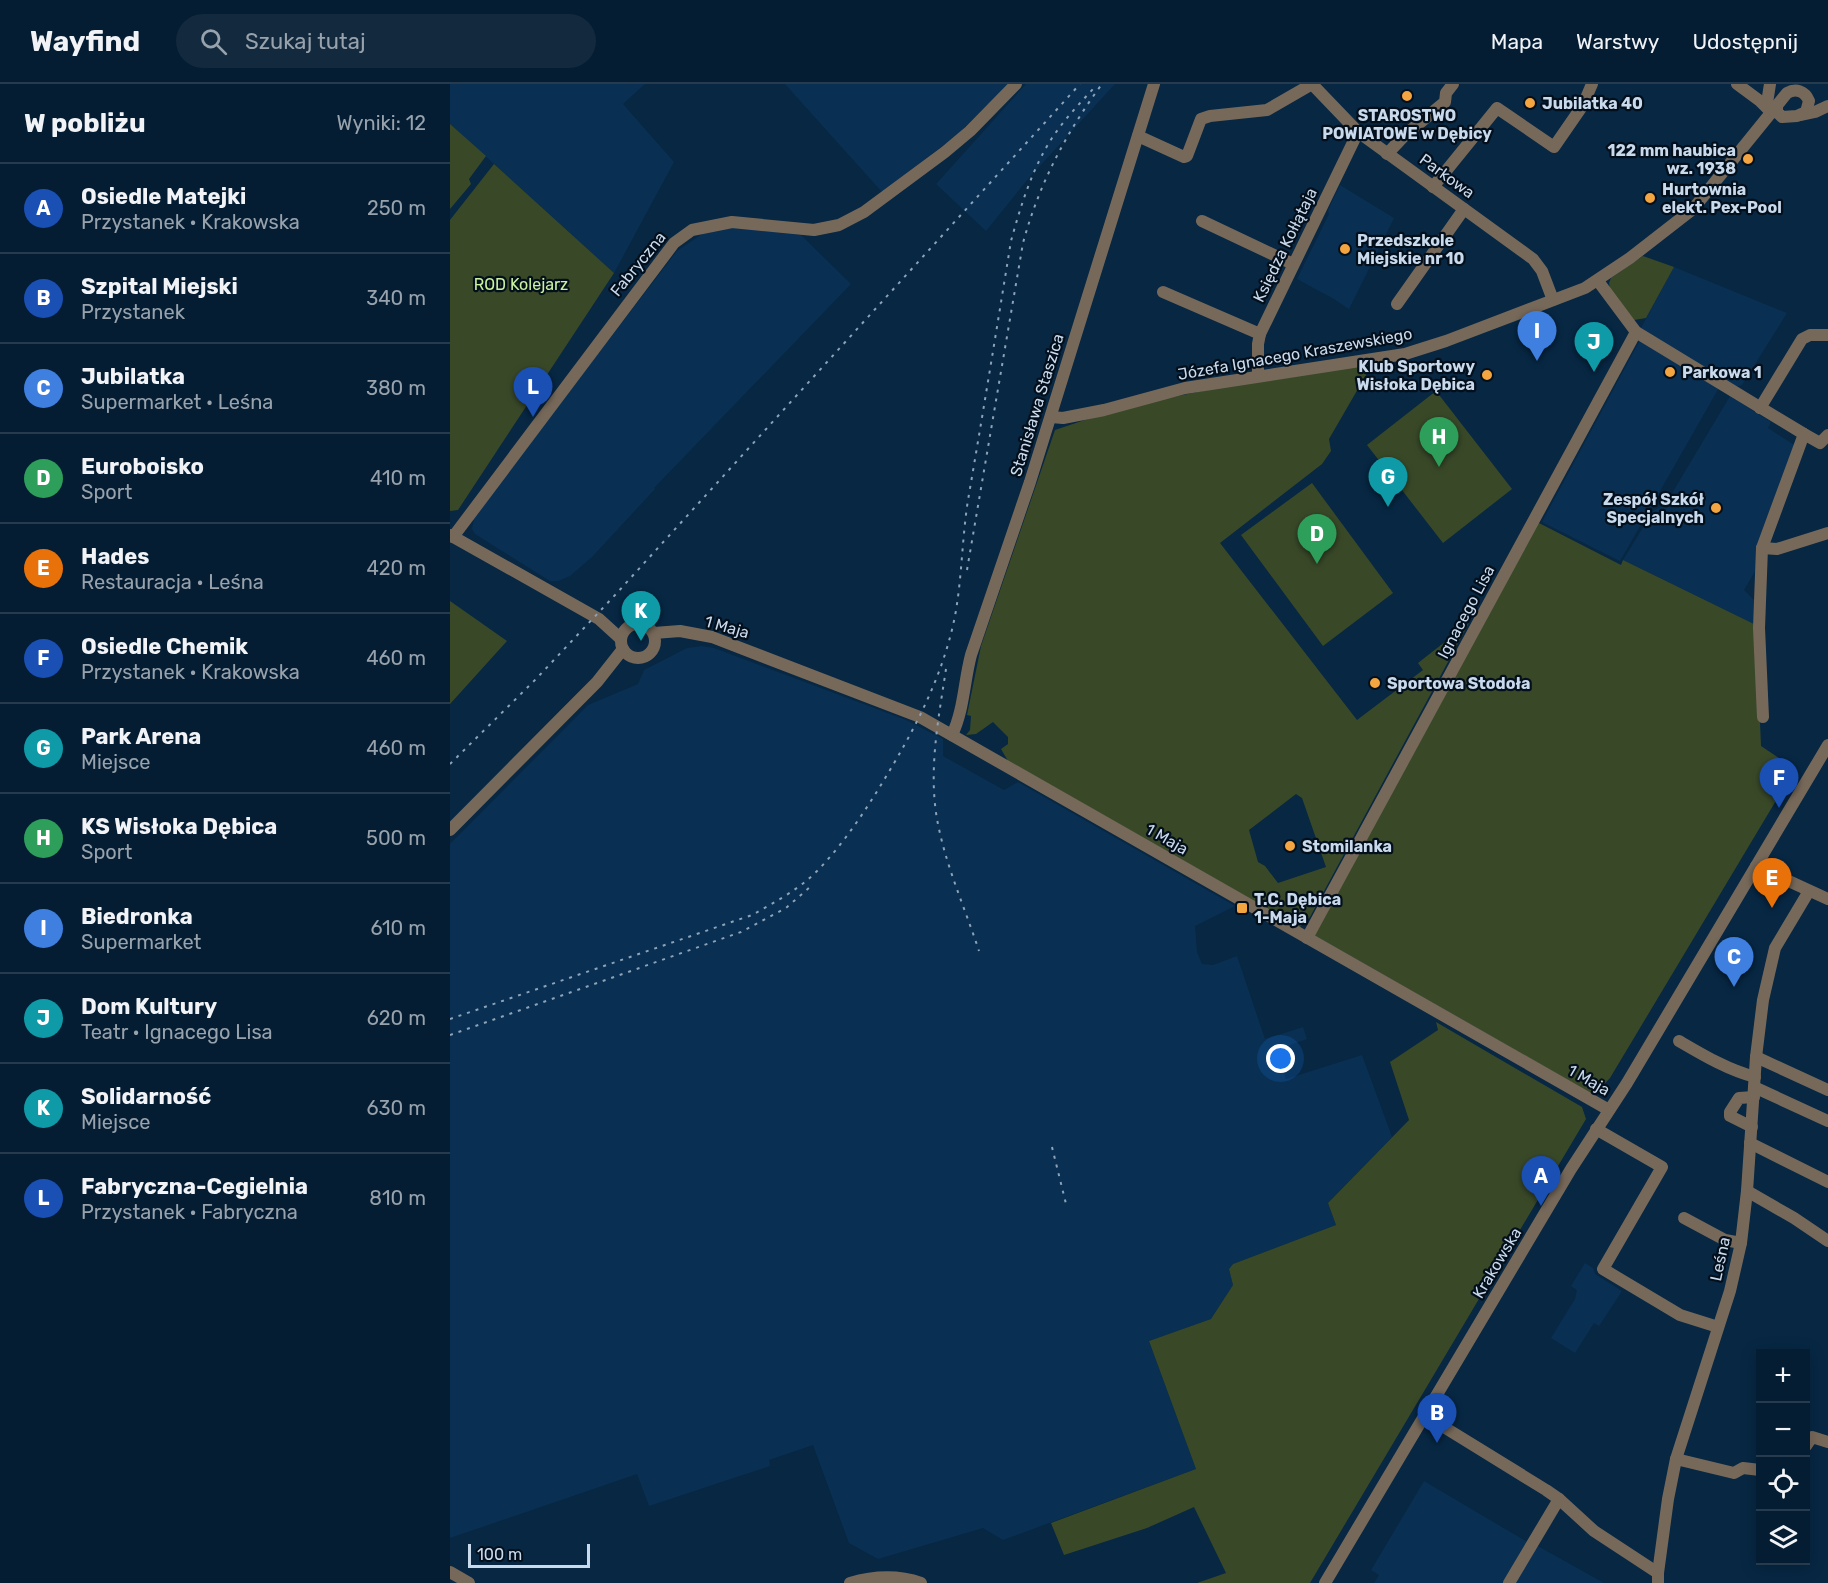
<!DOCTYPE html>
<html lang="pl">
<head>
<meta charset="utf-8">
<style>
	:root { --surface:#051d32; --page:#132a3e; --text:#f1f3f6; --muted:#97a2ac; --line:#263b4d; --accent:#f2a541 }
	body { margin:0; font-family:Rubik,sans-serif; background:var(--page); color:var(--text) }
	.controls { position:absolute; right:18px; bottom:18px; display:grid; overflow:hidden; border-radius:0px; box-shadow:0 3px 15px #0003 }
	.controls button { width:54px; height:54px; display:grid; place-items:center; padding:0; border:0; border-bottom:2px solid var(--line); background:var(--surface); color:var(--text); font:30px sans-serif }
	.scale { position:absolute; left:18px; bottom:15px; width:122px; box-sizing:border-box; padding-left:6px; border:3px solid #c9daed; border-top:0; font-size:16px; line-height:21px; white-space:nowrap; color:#c9daed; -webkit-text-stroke:4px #040f1c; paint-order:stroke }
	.you { position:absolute; left:831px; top:975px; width:21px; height:21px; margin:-15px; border:4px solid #fff; border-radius:50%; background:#1a73e8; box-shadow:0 0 0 9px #1a73e833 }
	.badge { display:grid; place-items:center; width:39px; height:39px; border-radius:50%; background:var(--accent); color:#fff; font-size:20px; font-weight:700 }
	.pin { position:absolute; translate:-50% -50px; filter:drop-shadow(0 2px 3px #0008) }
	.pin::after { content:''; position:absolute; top:32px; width:21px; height:18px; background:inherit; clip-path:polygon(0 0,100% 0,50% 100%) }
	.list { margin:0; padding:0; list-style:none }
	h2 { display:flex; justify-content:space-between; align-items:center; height:78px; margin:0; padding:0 24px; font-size:26px }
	h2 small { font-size:20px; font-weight:400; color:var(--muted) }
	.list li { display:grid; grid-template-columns:39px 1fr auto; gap:18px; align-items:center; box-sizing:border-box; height:90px; padding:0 24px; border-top:2px solid var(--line) }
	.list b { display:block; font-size:22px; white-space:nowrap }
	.list p { margin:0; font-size:20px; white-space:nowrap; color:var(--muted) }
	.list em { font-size:20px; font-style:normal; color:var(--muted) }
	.icon { flex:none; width:33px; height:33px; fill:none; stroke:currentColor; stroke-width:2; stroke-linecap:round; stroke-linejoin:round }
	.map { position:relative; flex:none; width:1378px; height:1499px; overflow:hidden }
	header { display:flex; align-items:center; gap:36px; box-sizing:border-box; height:84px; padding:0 30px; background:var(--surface); border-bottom:2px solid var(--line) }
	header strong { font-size:28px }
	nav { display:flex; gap:33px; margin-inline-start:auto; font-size:21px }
	.search { width:420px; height:54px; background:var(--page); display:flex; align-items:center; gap:15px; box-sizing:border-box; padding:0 21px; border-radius:33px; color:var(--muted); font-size:22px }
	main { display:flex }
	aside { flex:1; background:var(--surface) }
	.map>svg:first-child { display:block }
	.built { fill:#093052 }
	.green { fill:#394928; fill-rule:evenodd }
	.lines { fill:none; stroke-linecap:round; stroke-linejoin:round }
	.minor { stroke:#77695a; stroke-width:12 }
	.rail { stroke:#8da3b9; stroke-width:2; stroke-dasharray:3 6; stroke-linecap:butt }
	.poi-dot { fill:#f2a541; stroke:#040f1c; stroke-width:2 }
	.labels { text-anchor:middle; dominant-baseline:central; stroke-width:4.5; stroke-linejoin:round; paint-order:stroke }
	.poi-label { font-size:16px; font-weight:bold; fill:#c9daed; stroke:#040f1c; text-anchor:start }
	.street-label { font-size:16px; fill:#c9daed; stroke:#040f1c }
	.park-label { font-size:16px; fill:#c9f39e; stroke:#040f1c }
</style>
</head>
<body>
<header>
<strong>Wayfind</strong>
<div class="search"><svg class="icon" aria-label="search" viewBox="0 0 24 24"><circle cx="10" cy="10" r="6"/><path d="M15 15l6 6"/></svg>Szukaj tutaj</div>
<nav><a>Mapa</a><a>Warstwy</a><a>Udostępnij</a></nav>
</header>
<main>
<aside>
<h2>W pobliżu<small>Wyniki: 12</small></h2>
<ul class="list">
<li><span class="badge" style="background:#1a4fb4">A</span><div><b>Osiedle Matejki</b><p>Przystanek · Krakowska</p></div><em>250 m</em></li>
<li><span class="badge" style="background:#1a4fb4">B</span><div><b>Szpital Miejski</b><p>Przystanek</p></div><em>340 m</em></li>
<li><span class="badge" style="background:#3f7fe0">C</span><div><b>Jubilatka</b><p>Supermarket · Leśna</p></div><em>380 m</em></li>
<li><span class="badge" style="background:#2e9e5b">D</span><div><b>Euroboisko</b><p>Sport</p></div><em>410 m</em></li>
<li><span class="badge" style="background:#e8710a">E</span><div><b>Hades</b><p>Restauracja · Leśna</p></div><em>420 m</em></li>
<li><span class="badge" style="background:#1a4fb4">F</span><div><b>Osiedle Chemik</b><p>Przystanek · Krakowska</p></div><em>460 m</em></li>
<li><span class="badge" style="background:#0f9aa8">G</span><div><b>Park Arena</b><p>Miejsce</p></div><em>460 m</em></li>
<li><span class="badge" style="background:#2e9e5b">H</span><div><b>KS Wisłoka Dębica</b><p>Sport</p></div><em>500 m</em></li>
<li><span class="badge" style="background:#3f7fe0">I</span><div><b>Biedronka</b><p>Supermarket</p></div><em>610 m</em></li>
<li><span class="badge" style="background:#0f9aa8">J</span><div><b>Dom Kultury</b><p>Teatr · Ignacego Lisa</p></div><em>620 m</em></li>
<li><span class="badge" style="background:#0f9aa8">K</span><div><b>Solidarność</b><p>Miejsce</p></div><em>630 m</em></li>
<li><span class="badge" style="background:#1a4fb4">L</span><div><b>Fabryczna-Cegielnia</b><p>Przystanek · Fabryczna</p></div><em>810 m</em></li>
</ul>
</aside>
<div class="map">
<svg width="1378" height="1499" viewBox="0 0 1378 1499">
	<rect width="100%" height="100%" fill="#072743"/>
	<g class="built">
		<path d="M0 0H195L173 20 224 78 164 189 0 40Z"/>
		<path d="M335 0H558L508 50 432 108Z"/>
		<path d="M576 0H665L578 95 536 147 486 100Z"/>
		<path d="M890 101 944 134 899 225 884 215 847 195 879 130 878 126Z"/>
		<path d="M286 144 351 151 401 200 204 404 205 405 142 473 120 492 108 497H100L25 450 22 445 25 430 227 167 252 150 263 146Z"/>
		<path d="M1224 183 1337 229 1292 301 1285 303 1191 244Z"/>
		<path d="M1190 256 1270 302 1170 477 1092 438Z"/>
		<path d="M1280 312 1321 338 1318 344 1346 362 1307 484 1294 506 1304 516 1306 541 1173 476 1203 427 1215 421Z"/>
		<path d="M252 562 264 564 456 636 493 655V672L554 706 568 698 785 822 745 842 747 868 752 880 763 881 787 872 815 955 853 943 857 955 826 966 836 995 912 971 942 1053 878 1119 886 1141 783 1180 779 1185 783 1201 761 1235 699 1257 746 1385 553 1456 533 1444 428 1475 399 1459 363 1361 319 1376 320 1382 199 1422 187 1390 0 1454V760L138 621 188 600 194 586 237 564Z"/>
		<path d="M1135 1179 1143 1184 1145 1190 1172 1207 1149 1242 1144 1239 1125 1269 1101 1254 1125 1215 1127 1206 1121 1202Z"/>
		<path d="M974 1397 1084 1462 1086 1461 1154 1499H924L929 1491 921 1486Z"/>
	</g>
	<g class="green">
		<path d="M0 40 36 72 19 95 21 100 0 125Z"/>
		<path d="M44 80 164 189 8 426 0 427V136Z"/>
		<path d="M1193 172 1224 183 1196 234 1184 236 1160 205 1159 199 1161 194Z"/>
		<path d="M915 281 916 291 879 355 881 367 872 380 770 459 907 636 973 586 968 579 1019 539 860 833 849 844 558 677 551 665 558 660V653L543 638 526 650 516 651 520 646 521 632 517 631 531 562 605 346C706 310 810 297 915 281ZM846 710 852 714 876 783 828 799 815 782 808 778 799 746Z"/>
		<path d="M986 307 1062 405 993 459 917 361Z"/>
		<path d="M862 399 943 509 873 562 791 451Z"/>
		<path d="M1087 438 1171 481 1173 476 1306 541 1311 662 1345 685 1160 994 1144 1011 864 851Z"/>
		<path d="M0 517 57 557 0 620Z"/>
		<path d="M986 938 1132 1023 1136 1035 860 1499H747L776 1489 744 1423 697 1444 614 1471 601 1439 746 1385 699 1257 761 1235 783 1201 779 1185 783 1180 886 1141 878 1119 959 1036 940 978 988 946Z"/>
	</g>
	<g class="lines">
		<g class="minor">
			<path d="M1287 0 1310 17 1321 28"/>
			<path d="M1317 19 1320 0"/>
			<path d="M1351 31 1365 28 1378 22"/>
			<path d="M688 52 734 73 737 72 751 35 760 32 817 26 862 0 908 48 1083 175 1092 187 1103 216"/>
			<path d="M937 70 955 51 995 18 996 9 1003 0"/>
			<path d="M983 103 1047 24 1104 63 1133 21 1142 0"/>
			<path d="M752 137 843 180"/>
			<path d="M1148 197 1186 248 1354 350 1370 359 1378 351"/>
			<path d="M713 208 810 250"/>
			<path d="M947 220 1014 125"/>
			<path d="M808 292V260L810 250 908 48"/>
			<path d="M1310 324 1352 255 1360 251H1378"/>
			<path d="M601 333 613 334 654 326 735 304 955 270 996 257 1135 204 1180 174 1243 125 1337 9C1346 4 1355 7 1359 17L1356 28 1347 32 1332 33 1327 28V23"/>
			<path d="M0 451 149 535 171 555"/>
			<path d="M3 453 224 159 242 146 282 138 364 146 389 141 414 128 495 68 520 47 566 0"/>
			<path d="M1312 464 1327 465 1378 449"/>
			<circle cx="188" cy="557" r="17"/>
			<path d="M204 549 230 547 262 553 470 633 1159 1026"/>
			<path d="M1313 633 1309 544 1312 464 1354 350"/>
			<path d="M502 651C514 626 514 597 521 571L580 398 704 0"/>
			<path d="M0 746 147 598 173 565"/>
			<path d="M1306 782 1378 815"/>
			<path d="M857 854 1186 248"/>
			<path d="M1229 957C1253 971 1278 986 1305 993"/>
			<path d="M1306 973 1378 1006"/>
			<path d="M1304 1003 1378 1037"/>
			<path d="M1302 1043 1280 1032V1028L1289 1014 1304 1013"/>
			<path d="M1146 1045 1212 1083 1153 1185 1230 1231 1268 1243"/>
			<path d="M1300 1059 1378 1098"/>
			<path d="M1297 1107 1344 1134 1378 1157"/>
			<path d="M1234 1134 1275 1156 1291 1159"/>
			<path d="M976 1332 1096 1406 1109 1415 1144 1447 1208 1489"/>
			<path d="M1356 1362 1362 1353 1378 1358"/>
			<path d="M1226 1375 1284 1389 1293 1384 1310 1386"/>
			<path d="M0 1488 19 1499"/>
			<path d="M400 1499C424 1492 448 1491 471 1499"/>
			<path d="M875 1499 1121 1085 1177 999 1378 661"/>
			<path d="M1059 1499 1109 1415"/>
			<path d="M1208 1499V1489L1218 1415 1226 1375 1280 1207 1291 1159 1297 1107 1306 973 1313 916 1325 864 1359 807"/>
		</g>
		<g class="rail">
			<path d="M517 486 573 159C589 100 616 49 652 0"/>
			<path d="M496 585C488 638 477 692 489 745 498 787 516 827 529 867"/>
			<path d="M0 680 86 595 166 510 630 0"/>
			<path d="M0 935 302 831C325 818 350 805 369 785 391 762 409 736 426 709 460 654 492 597 505 532 512 494 512 454 518 416 533 329 547 243 561 157 571 121 582 85 602 54 614 36 629 20 644 4"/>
			<path d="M0 951 291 848 336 824 360 803"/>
			<path d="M602 1063 617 1124"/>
		</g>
	</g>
	<g class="poi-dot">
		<circle cx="957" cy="12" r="6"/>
		<circle cx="1080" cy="19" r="6"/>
		<circle cx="1298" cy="75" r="6"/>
		<circle cx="1200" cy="114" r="6"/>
		<circle cx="895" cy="165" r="6"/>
		<circle cx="1220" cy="288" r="6"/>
		<circle cx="1037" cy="291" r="6"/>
		<circle cx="1266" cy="424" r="6"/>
		<circle cx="925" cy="599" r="6"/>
		<circle cx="840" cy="762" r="6"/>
		<rect x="786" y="818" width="12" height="12" rx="3"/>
	</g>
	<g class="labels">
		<g class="poi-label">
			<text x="1092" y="19">Jubilatka 40</text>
			<text x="957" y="31" text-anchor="middle">STAROSTWO<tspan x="957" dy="18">POWIATOWE w Dębicy</tspan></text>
			<text x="1286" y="66" text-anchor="end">122 mm haubica<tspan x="1286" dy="18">wz. 1938</tspan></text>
			<text x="1212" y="105">Hurtownia<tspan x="1212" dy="18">elekt. Pex-Pool</tspan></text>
			<text x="907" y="156">Przedszkole<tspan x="907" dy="18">Miejskie nr 10</tspan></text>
			<text x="1025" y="282" text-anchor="end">Klub Sportowy<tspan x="1025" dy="18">Wisłoka Dębica</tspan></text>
			<text x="1232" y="288">Parkowa 1</text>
			<text x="1254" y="415" text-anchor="end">Zespół Szkół<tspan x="1254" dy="18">Specjalnych</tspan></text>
			<text x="937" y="599">Sportowa Stodoła</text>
			<text x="852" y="762">Stomilanka</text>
			<text x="804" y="815">T.C. Dębica<tspan x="804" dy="18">1-Maja</tspan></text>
		</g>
		<g class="street-label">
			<text transform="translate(997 92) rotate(36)">Parkowa</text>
			<text transform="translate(835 161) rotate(-64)">Księdza Kołłątaja</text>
			<text transform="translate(188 180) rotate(-51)">Fabryczna</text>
			<text transform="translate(845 270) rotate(-10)">Józefa Ignacego Kraszewskiego</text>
			<text transform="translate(587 321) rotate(-73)">Stanisława Staszica</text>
			<text transform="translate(1016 528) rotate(-62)">Ignacego Lisa</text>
			<text transform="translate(277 543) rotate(16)">1 Maja</text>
			<text transform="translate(717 755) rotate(30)">1 Maja</text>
			<text transform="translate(1139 996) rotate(30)">1 Maja</text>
			<text transform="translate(1270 1175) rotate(-78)">Leśna</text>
			<text transform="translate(1047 1179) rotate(-59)">Krakowska</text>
		</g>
		<g class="park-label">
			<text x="71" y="200">ROD Kolejarz</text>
		</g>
	</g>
</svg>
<div class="controls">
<button>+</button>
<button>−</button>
<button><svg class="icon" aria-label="locate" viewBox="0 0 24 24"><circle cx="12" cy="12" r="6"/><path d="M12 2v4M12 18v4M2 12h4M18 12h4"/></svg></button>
<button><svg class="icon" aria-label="layers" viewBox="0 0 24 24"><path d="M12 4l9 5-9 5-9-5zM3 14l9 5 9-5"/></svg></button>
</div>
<div class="scale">100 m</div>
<div class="you"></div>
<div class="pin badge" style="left:1091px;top:1122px;background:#1a4fb4">A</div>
<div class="pin badge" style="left:987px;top:1359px;background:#1a4fb4">B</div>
<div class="pin badge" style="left:1284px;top:903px;background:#3f7fe0">C</div>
<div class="pin badge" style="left:867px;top:480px;background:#2e9e5b">D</div>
<div class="pin badge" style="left:1322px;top:824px;background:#e8710a">E</div>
<div class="pin badge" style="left:1329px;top:724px;background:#1a4fb4">F</div>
<div class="pin badge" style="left:938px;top:423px;background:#0f9aa8">G</div>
<div class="pin badge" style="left:989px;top:383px;background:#2e9e5b">H</div>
<div class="pin badge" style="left:1087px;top:277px;background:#3f7fe0">I</div>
<div class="pin badge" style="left:1144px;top:288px;background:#0f9aa8">J</div>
<div class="pin badge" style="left:191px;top:557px;background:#0f9aa8">K</div>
<div class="pin badge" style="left:83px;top:333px;background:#1a4fb4">L</div>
</div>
</main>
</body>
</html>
